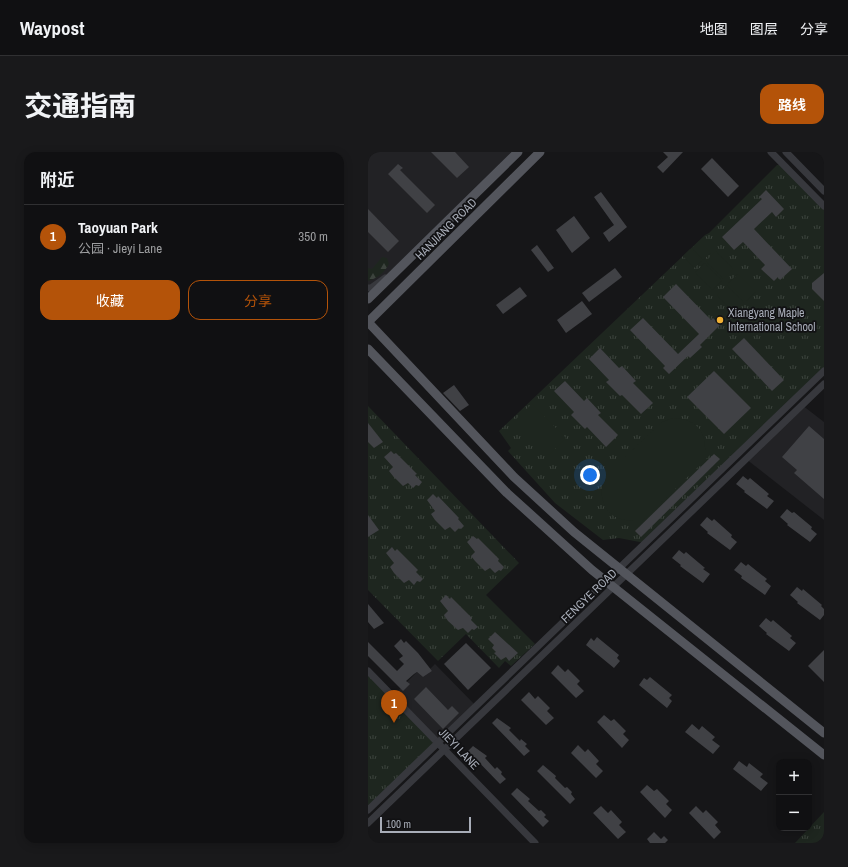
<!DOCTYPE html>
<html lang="zh">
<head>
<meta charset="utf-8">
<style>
	:root { --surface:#101012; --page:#19191b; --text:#f1f3f6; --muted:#9c9d9f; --line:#303032; --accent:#b45309 }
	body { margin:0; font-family:"Archivo Narrow","Noto Sans SC",sans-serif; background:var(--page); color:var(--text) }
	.controls { position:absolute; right:12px; bottom:12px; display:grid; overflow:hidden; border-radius:8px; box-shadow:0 2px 10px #0003 }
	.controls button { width:36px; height:36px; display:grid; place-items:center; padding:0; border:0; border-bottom:1px solid var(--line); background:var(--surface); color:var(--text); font:20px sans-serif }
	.scale { position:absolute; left:12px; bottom:10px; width:91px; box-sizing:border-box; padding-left:4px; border:2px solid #a8adb8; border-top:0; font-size:11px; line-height:14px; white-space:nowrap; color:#a8adb8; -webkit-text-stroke:3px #111113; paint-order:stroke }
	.you { position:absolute; left:222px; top:323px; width:14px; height:14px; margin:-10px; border:3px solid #fff; border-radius:50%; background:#1a73e8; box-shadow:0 0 0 6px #1a73e833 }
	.badge { display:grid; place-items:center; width:26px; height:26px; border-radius:50%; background:var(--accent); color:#fff; font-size:13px; font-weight:700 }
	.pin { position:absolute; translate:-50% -33px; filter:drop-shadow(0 1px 2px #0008) }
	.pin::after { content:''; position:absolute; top:21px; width:14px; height:12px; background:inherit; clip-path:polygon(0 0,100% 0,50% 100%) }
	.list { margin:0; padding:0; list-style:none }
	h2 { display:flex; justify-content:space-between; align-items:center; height:52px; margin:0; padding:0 16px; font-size:17px }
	h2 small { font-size:13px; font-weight:400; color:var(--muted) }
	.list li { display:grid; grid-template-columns:26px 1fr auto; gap:12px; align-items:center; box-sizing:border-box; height:64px; padding:0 16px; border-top:1px solid var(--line) }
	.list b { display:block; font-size:15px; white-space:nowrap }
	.list p { margin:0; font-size:13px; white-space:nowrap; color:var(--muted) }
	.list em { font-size:13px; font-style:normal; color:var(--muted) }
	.actions { display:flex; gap:8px; padding:12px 16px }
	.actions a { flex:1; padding:9px 0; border:1px solid var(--accent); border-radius:12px; text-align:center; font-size:14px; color:var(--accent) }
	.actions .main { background:var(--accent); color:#fff }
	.map { position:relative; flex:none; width:456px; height:691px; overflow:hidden; border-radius:12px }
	header { display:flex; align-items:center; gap:24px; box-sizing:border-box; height:56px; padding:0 20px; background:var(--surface); border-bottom:1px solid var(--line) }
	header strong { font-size:19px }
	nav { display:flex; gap:22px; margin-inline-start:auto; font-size:14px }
	.intro { display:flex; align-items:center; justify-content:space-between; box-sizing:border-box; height:96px; padding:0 24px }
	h1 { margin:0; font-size:28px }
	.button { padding:10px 18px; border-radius:12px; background:var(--accent); color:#fff; font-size:14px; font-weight:700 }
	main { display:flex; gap:24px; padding:0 24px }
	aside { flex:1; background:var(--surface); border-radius:12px; box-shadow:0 2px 10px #0003 }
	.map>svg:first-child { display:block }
	.built { fill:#222225 }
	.grass { fill:url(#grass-tufts) }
	.forest { fill:url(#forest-firs) }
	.pitch { fill:#1e261f }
	.building { fill:#404145 }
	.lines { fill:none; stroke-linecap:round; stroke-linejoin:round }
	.minor { stroke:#37383d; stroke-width:7 }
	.major { stroke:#53555c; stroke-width:9 }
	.poi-dot { fill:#f2b134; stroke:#111113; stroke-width:1.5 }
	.labels { text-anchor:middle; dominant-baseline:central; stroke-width:3.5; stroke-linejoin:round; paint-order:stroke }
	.street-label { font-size:12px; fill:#a8adb8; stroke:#111113 }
	.poi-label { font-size:12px; fill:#a8adb8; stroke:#111113; text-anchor:start }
</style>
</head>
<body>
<header>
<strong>Waypost</strong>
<nav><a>地图</a><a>图层</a><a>分享</a></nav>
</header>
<div class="intro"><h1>交通指南</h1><a class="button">路线</a></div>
<main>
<aside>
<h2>附近<small></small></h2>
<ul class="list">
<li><span class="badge">1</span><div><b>Taoyuan Park</b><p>公园 · Jieyi Lane</p></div><em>350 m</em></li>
</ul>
<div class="actions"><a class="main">收藏</a><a>分享</a></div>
</aside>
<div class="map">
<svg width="456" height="691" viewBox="0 0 456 691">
	<defs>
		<pattern id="grass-tufts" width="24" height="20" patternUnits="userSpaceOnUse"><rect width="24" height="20" fill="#1e261f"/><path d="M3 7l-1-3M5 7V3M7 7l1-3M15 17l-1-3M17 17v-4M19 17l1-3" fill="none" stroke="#3c433d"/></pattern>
		<pattern id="forest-firs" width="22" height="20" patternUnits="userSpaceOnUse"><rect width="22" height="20" fill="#1e261f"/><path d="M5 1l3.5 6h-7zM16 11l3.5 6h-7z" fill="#3c433d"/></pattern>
	</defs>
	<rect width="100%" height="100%" fill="#161618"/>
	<g class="built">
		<path d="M0 0H150L37 111 0 136Z"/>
		<path d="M434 253 456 270V368L378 307Z"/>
		<path d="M67 512 108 554 70 591 25 544 49 520 55 525 64 519 62 517Z"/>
	</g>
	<g class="grass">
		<path d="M409 13H413L456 57V219L277 391 251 386 235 388 187 351 140 299 143 296 131 279 337 83 341 81Z"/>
		<path d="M0 254 151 411 118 443 167 492 143 514 137 509 131 516 98 482 70 509 0 438Z"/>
		<path d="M0 519 70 591 0 658Z"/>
		<path d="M456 660V691H427Z"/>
	</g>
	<path class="forest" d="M14 105 19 106 21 112C16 121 10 126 0 129V116L4 117Z"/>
	<g class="pitch">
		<path d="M331 89 343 101 335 108 324 96Z"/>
		<path d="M322 97 334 109 326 116 315 104Z"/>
		<path d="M348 99 365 117 355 127 338 109Z"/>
		<path d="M337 111 354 129 344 138 327 120Z"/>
		<path d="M370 122 388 140 378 149 360 131Z"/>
		<path d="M359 133 376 151 366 161 349 143Z"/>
		<path d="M164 252 198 286 181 303 146 269Z"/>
		<path d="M305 266C326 267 338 277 337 299L342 303 270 373 265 368C238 371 226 344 239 322L294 270Z"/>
	</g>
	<g class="building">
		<path d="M63 0H87L101 15 89 26Z"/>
		<path d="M295 0H315L295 21 289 15 300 5Z"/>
		<path d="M344 6 371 34 360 45 333 17Z"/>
		<path d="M30 12 35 16 32 18 67 53 59 61 20 22Z"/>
		<path d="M398 38 416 57 408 65 404 60 386 77 424 117 412 128 410 125 406 129 393 117 397 113 375 90 366 98 354 85 394 47 391 45Z"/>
		<path d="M233 40 259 75 241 90 235 81 246 73 226 45Z"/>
		<path d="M0 57 31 89 20 100 0 80Z"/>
		<path d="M206 64 222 86 204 101 188 78Z"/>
		<path d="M169 93 186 116 180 120 163 98Z"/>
		<path d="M247 116 254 125 221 150 214 141Z"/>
		<path d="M456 121V149L444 137V131Z"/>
		<path d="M308 132 343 168 345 166 352 173 332 193 334 195 322 206 320 204 301 222 295 216 297 214 262 178 275 166 310 202 331 182 295 145Z"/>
		<path d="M152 135 159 144 135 162 128 153Z"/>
		<path d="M214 149 224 162 198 181 189 168Z"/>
		<path d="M376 186 416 228 404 239 364 197Z"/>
		<path d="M232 196 251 216 254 214 268 229 265 231 285 251 273 262 254 243 252 244 238 230 241 228 221 207Z"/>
		<path d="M346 219 383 256 356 282 319 245Z"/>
		<path d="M197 229 216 249 219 246 233 261 230 263 250 283 238 295 219 275 217 277 203 263 206 260 186 239Z"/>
		<path d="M86 233 101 253 92 259 75 241Z"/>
		<path d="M0 271 15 290 6 296 0 290Z"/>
		<path d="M441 274 456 287V347L426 321 429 318 414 305Z"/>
		<path d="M23 299 26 302 28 301 49 322 47 323 54 330 51 334 48 333 45 336 40 331 35 334 25 324 21 319 25 315 16 305Z"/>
		<path d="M346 302 352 307 273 385 267 379Z"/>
		<path d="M375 324 380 328 382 326 401 342 399 344 406 349 399 357 376 340 377 339 368 332Z"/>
		<path d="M65 342 69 346 70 344 91 366 90 367 96 374 93 377 91 376 87 380 82 375 77 378 67 368 63 362 67 359 59 348Z"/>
		<path d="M419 357 424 361 426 360 444 375 443 377 449 382 442 390 419 373 420 372 412 365Z"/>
		<path d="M0 363 11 378 0 385Z"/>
		<path d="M339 365 344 369 346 367 364 383 363 385 369 390 362 398 339 381 340 380 332 373Z"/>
		<path d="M105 384 109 387 110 386 131 407 130 409 136 415 133 419 131 418 127 421 122 416 117 419 107 409 103 404 107 400 99 390Z"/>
		<path d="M24 395 27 399 29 397 50 418 48 420 55 427 52 430 49 429 46 433 41 428 36 431 26 421 22 415 26 411 18 401Z"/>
		<path d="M311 398 316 402 318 400 337 416 335 417 342 422 335 431 312 414 313 413 304 406Z"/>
		<path d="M373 410 378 414 380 412 399 427 397 429 403 434 397 443 373 426 374 424 366 418Z"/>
		<path d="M429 435 434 439 435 437 454 453 453 454 456 457V463L452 468 429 451 430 450 422 443Z"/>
		<path d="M78 443 82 447 83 445 104 466 103 468 110 475 106 478 104 477 100 481 95 476 90 478 80 469 76 463 80 459 72 449Z"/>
		<path d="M0 452 16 471 6 477 0 470Z"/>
		<path d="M398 466 403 470 405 468 424 484 422 486 428 491 421 499 398 482 399 481 391 474Z"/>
		<path d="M127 480 150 501 141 509 138 505 133 508 126 501 128 500 124 496 126 493 120 487Z"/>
		<path d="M229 485 251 503 249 506 252 509 246 516 218 493 223 486 226 489Z"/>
		<path d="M33 487 36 491 38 489 50 501 64 519 55 525 49 520 46 522 38 529 42 532 35 539 0 504V490L29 519 36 512 31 507 35 504 26 494Z"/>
		<path d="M98 491 123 516 100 538 76 512Z"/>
		<path d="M456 498V530L440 514Z"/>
		<path d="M190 513 197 520 200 517 212 529 209 532 216 539 208 546 183 521Z"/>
		<path d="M282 525 304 543 301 546 304 549 299 556 271 533 276 526 279 528Z"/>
		<path d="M58 535 80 558 84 554 91 561 75 577 46 547Z"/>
		<path d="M161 540 167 547 170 544 182 556 179 559 186 566 178 573 153 548Z"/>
		<path d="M236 563 243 569 246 567 258 579 255 582 261 588 254 596 229 570Z"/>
		<path d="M129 566 143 576 141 578 152 589 153 587 159 592 157 594 162 599 156 604 124 571Z"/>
		<path d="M324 572 331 578 334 574 347 585 344 588 352 594 345 602 317 580Z"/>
		<path d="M210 593 217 600 220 597 231 609 228 612 235 619 228 626 203 601Z"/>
		<path d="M105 594 119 604 117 606 127 617 129 615 134 620 133 622 138 627 132 632 100 599Z"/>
		<path d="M371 609 379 615 381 611 395 622 392 625 400 631 393 639 365 617Z"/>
		<path d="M175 613 188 624 187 626 197 636 199 635 204 640 203 642 207 647 202 652 169 619Z"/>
		<path d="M279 633 286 639 289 637 301 649 298 652 304 658 297 666 272 640Z"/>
		<path d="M149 636 162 647 160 649 171 659 173 658 178 663 176 665 181 669 175 675 143 642Z"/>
		<path d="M233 654 240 661 243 658 254 670 251 673 258 680 250 687 225 661Z"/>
		<path d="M328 654 335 661 338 658 350 670 347 673 353 680 346 687 321 661Z"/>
		<path d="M286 680 293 687 296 684 300 688 297 691H282L279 687Z"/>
	</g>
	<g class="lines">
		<g class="minor">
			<path d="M403 0 456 54"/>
			<path d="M418 0 456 39"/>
			<path d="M0 136H3L17 126"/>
			<path d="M0 519 167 691"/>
			<path d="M0 658 456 219"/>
			<path d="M0 671 456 232"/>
		</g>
		<g class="major">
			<path d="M0 147 150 0"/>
			<path d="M0 170 146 325 206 380 456 581"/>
			<path d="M0 170 172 0"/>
			<path d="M0 197 139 341 224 418 456 603"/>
		</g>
	</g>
	<circle class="poi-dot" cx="352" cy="168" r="4"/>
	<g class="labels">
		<g class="street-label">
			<text transform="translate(78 77) rotate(-45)">HANJIANG ROAD</text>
			<text transform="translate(221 444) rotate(-44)">FENGYE ROAD</text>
			<text transform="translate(91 597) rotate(46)">JIEYI LANE</text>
		</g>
		<g class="poi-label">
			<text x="360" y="161">Xiangyang Maple<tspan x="360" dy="14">International School</tspan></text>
		</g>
	</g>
</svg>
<div class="controls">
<button>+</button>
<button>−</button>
</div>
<div class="scale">100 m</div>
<div class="you"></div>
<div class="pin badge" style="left:26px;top:571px">1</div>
</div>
</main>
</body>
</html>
